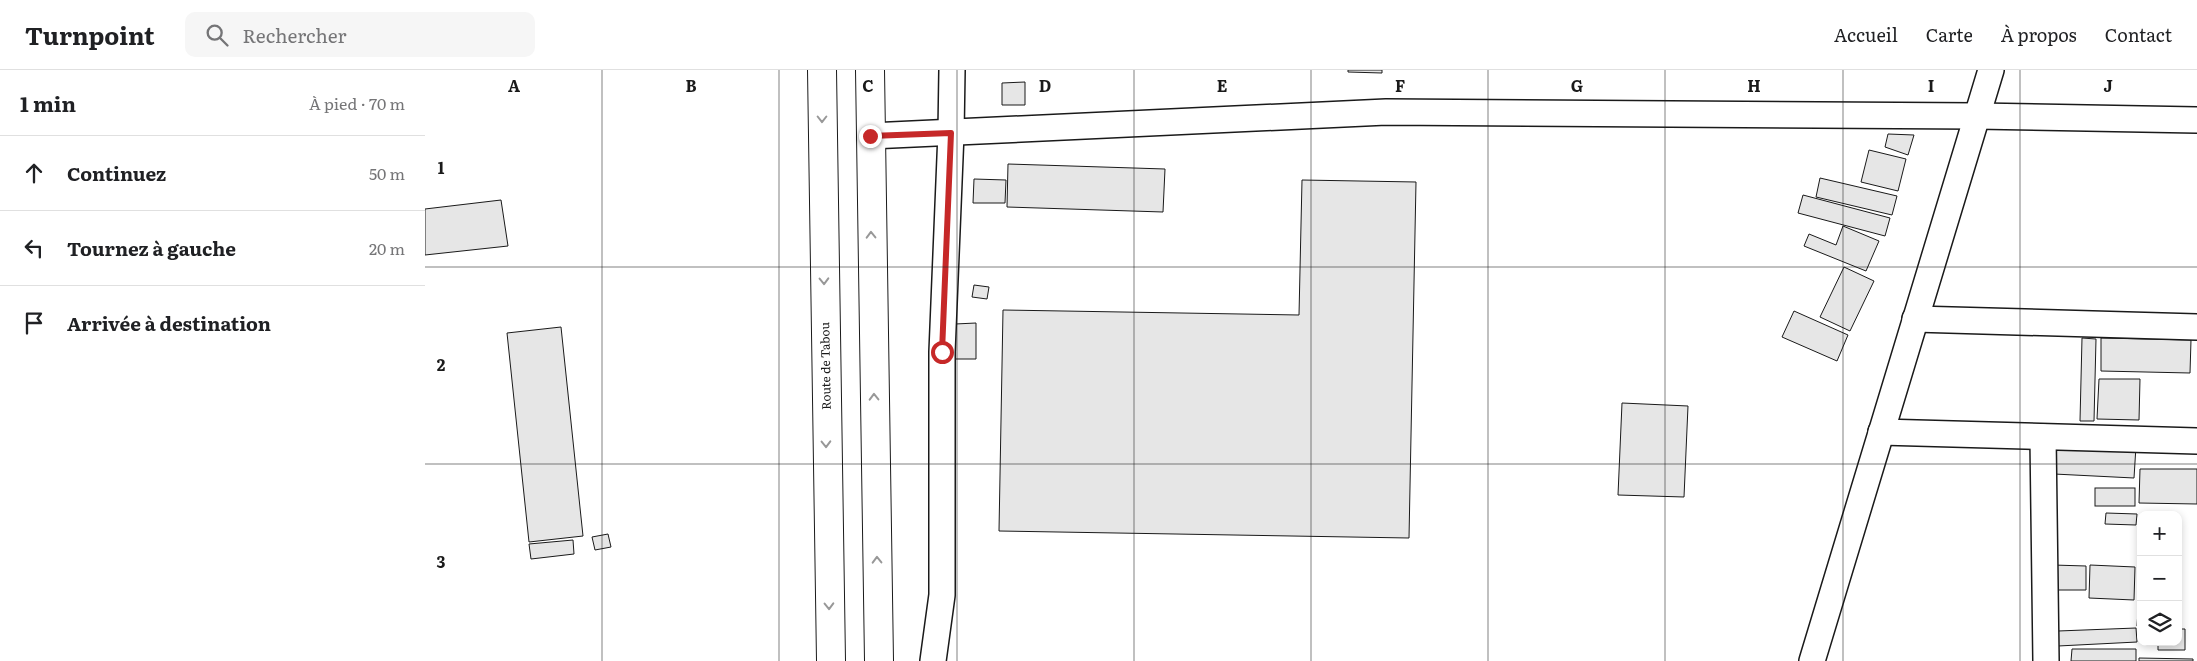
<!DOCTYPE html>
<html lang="fr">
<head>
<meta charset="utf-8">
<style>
	:root { --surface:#fff; --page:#f6f6f6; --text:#202124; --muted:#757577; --line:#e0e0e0 }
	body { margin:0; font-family:Literata,serif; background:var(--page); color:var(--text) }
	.controls { position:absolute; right:15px; bottom:15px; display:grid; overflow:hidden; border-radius:10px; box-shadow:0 2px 8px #0003 }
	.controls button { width:45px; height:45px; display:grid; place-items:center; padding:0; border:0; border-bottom:1px solid var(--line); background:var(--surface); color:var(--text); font:25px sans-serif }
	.stop { position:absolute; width:15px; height:15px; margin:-11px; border:4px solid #c62828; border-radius:50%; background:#fff }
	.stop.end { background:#c62828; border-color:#fff; box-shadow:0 1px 5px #0008 }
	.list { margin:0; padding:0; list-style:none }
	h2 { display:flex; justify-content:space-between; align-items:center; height:65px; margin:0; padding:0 20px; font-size:21px }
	h2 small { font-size:16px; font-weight:400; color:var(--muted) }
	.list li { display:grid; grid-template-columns:32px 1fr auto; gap:15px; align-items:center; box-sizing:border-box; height:75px; padding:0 20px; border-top:1px solid var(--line) }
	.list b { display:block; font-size:19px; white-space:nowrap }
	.list em { font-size:16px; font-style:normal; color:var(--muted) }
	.icon { flex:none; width:28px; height:28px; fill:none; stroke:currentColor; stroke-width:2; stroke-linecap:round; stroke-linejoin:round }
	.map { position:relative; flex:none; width:1772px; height:591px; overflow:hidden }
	header { display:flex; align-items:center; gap:30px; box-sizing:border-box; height:70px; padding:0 25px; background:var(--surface); border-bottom:1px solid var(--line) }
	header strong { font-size:24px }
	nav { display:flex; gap:28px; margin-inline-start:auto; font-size:18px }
	.search { width:350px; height:45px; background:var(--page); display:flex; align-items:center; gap:12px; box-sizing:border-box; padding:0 18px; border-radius:10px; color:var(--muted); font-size:19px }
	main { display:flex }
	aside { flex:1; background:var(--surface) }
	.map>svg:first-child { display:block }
	.building { fill:#e6e6e6; stroke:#1a1a1a }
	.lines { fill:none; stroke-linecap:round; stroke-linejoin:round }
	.street-casing { stroke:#1a1a1a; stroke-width:28 }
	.primary-casing { stroke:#1a1a1a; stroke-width:30 }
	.street { stroke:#fff; stroke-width:25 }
	.primary { stroke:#fff; stroke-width:28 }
	.oneway { stroke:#989898 }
	.route { stroke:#c62828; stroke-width:6 }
	.grid { fill:none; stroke:#1a1a1a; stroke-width:1; stroke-opacity:0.55 }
	.labels { text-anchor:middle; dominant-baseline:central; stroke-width:4; stroke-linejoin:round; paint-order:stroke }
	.street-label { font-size:12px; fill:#1a1a1a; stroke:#fff }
	.grid-label { font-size:16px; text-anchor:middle; font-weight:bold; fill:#1a1a1a; stroke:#fff; stroke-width:4; stroke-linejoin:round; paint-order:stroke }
</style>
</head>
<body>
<header>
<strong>Turnpoint</strong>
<div class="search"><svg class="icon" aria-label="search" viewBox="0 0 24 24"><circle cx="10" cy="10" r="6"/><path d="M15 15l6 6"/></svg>Rechercher</div>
<nav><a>Accueil</a><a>Carte</a><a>À propos</a><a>Contact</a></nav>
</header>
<main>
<aside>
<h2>1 min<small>À pied · 70 m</small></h2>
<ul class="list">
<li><svg class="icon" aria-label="ahead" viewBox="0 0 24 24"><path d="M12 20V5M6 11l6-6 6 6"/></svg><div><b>Continuez</b></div><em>50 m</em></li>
<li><svg class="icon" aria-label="left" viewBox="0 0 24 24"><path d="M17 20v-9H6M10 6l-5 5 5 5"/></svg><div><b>Tournez à gauche</b></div><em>20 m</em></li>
<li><svg class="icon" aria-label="arrive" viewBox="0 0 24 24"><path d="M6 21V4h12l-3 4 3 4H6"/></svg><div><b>Arrivée à destination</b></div></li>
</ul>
</aside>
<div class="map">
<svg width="1772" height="591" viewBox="0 0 1772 591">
	<rect width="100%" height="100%" fill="#fff"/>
	<g class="building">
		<path d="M923 0H957V3L923 2Z"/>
		<path d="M600 12V35H577V13Z"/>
		<path d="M1463 64 1489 65 1483 85 1460 77Z"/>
		<path d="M1444 80 1481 89 1473 121 1436 112Z"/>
		<path d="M583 94 740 99 738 142 582 137Z"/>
		<path d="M1395 108 1472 126 1467 145 1391 127Z"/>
		<path d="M549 109 581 110 580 133H548Z"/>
		<path d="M877 110 991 112 984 468 574 461 578 240 874 245Z"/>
		<path d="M1378 125 1465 148 1460 166 1373 143Z"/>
		<path d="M76 130 83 176 0 185V139Z"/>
		<path d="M1418 156 1454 171 1441 201 1379 176 1384 164 1411 175Z"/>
		<path d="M1419 197 1449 211 1425 261 1395 247Z"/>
		<path d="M549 215 564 217 562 229 547 227Z"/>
		<path d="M1369 241 1423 265 1412 291 1357 267Z"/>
		<path d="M551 253V289H530V254Z"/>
		<path d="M136 257 158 466 104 472 82 263Z"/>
		<path d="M1657 268 1671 269 1669 351H1655Z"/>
		<path d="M1676 268 1766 270 1765 303 1676 301Z"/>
		<path d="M1674 309H1715L1714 350 1672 349Z"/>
		<path d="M1197 333 1263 336 1259 427 1193 425Z"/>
		<path d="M1630 372 1711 376 1709 408 1629 404Z"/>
		<path d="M1715 399H1772V434L1714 433Z"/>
		<rect x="1670" y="418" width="40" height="18"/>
		<path d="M1681 443 1712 444 1711 455 1680 454Z"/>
		<path d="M183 464 186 477 170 480 167 467Z"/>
		<path d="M148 470 149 484 106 489 104 474Z"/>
		<path d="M1628 495 1661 496V520H1628Z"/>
		<path d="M1665 495 1710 497 1709 530 1664 528Z"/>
		<path d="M1714 526H1716V556H1712Z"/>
		<path d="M1711 558 1712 572 1633 576V561Z"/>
		<path d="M1753 559H1760V580H1733V572H1753Z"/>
		<path d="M1647 579H1711V591H1646Z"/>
		<path d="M1714 588 1768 589V591H1714Z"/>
	</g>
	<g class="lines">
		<g class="street-casing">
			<g id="street">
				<path d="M445 66 961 42 1552 46 1772 50"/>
				<path d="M1490 249 1772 257"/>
				<path d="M1456 362 1772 371"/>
				<path d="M1618 367 1621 591"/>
				<path d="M508 591 517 525V282L526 63 527 0"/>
				<path d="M1387 591 1566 0"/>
			</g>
		</g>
		<g class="primary-casing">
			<g id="primary">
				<path d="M397 0 406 591"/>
				<path d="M445 0 454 591"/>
			</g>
		</g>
		<use href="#street" class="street"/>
		<use href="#primary" class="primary"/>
	</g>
	<defs><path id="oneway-chevron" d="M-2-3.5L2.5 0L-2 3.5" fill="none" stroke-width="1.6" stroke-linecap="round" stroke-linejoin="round" transform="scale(1.25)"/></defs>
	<g class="oneway">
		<use href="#oneway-chevron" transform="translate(397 49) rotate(90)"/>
		<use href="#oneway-chevron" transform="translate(446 165) rotate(-91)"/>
		<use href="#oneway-chevron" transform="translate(399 211) rotate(89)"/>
		<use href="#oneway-chevron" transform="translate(449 327) rotate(-91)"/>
		<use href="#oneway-chevron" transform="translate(401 374) rotate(89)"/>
		<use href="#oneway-chevron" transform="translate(452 490) rotate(-91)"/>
		<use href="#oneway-chevron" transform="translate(404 536) rotate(89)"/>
	</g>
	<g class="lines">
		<path class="route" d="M445 66 526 63 517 282"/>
	</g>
	<path class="grid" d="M177 0V591M354 0V591M532 0V591M709 0V591M886 0V591M1063 0V591M1240 0V591M1418 0V591M1595 0V591M0 197H1772M0 394H1772"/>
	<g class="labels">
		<g class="street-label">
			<text transform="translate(400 296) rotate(-91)">Route de Tabou</text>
		</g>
	</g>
	<g class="grid-label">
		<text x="89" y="22">A</text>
		<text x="266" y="22">B</text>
		<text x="443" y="22">C</text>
		<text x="620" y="22">D</text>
		<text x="797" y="22">E</text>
		<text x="975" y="22">F</text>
		<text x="1152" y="22">G</text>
		<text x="1329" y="22">H</text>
		<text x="1506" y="22">I</text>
		<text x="1683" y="22">J</text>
		<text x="16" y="104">1</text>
		<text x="16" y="301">2</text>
		<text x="16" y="498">3</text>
	</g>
</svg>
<div class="controls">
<button>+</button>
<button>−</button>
<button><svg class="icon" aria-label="layers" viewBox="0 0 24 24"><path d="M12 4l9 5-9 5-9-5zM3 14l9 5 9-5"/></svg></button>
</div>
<div class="stop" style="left:517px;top:282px"></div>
<div class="stop end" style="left:445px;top:66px"></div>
</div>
</main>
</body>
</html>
